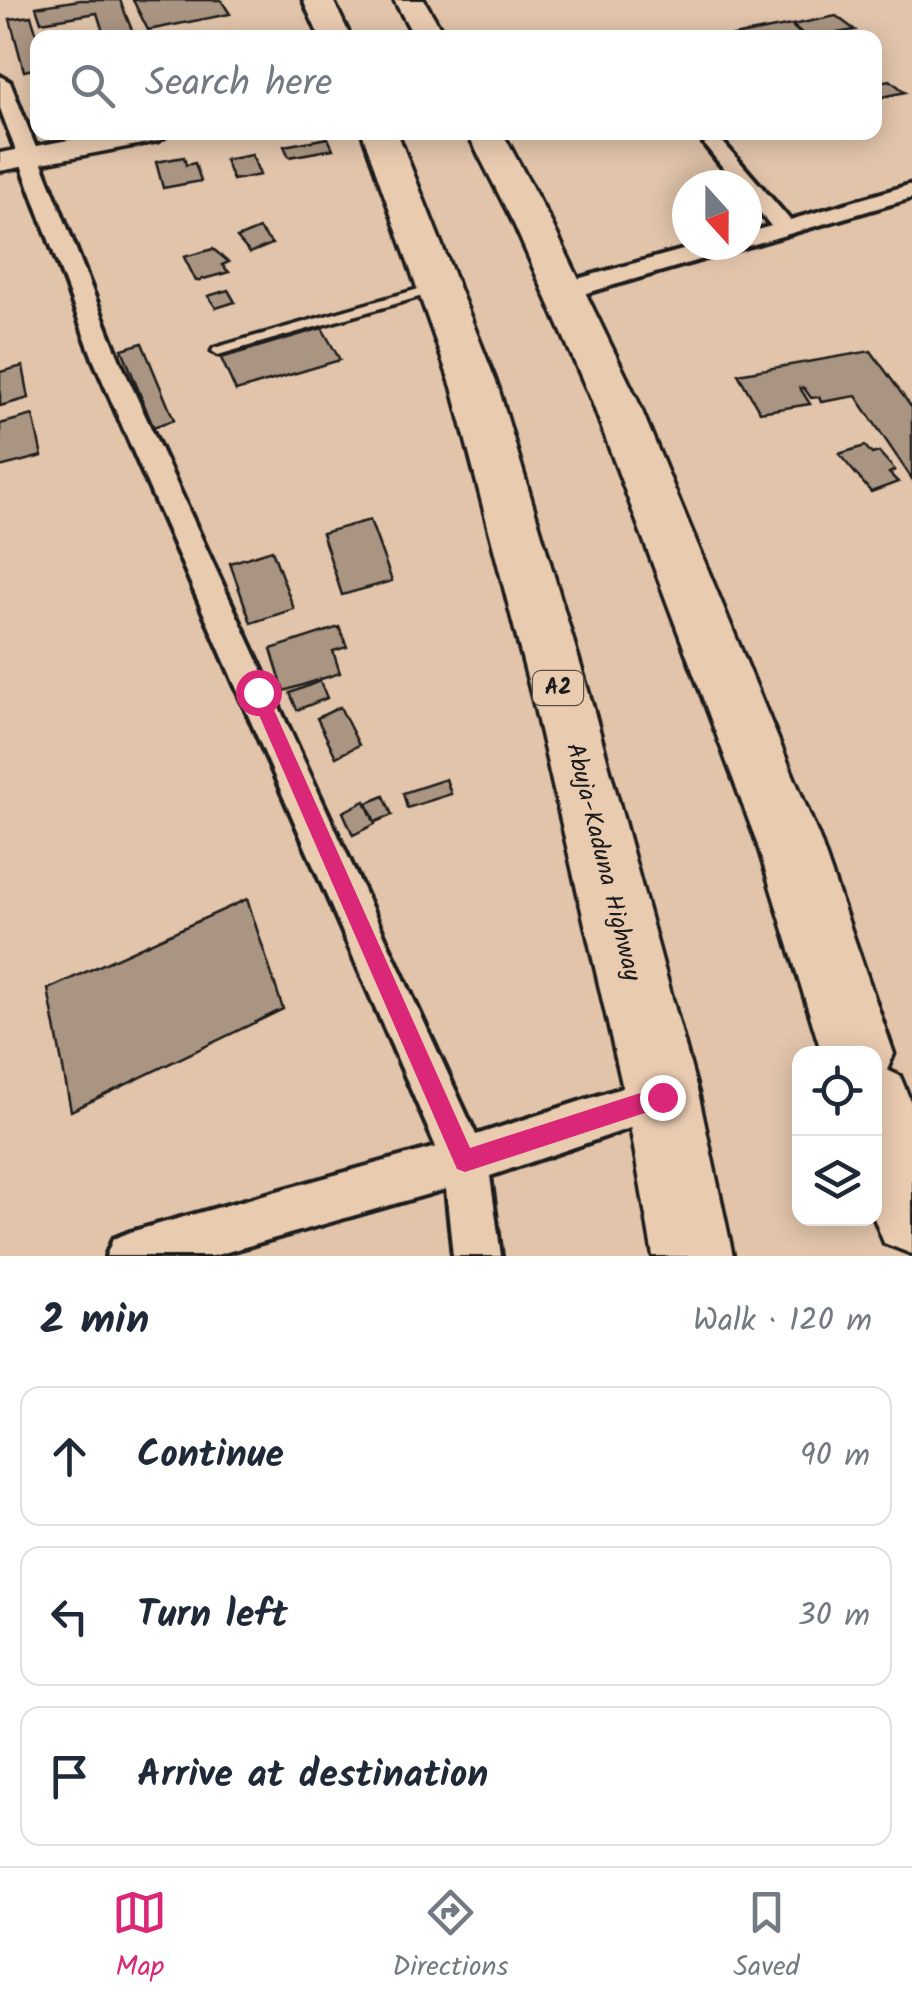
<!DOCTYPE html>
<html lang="en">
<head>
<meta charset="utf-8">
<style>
	:root { --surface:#fff; --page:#f6f6f7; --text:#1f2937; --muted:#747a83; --line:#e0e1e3; --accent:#db2777 }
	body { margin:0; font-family:Kalam,sans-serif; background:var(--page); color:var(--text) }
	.controls { position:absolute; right:30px; bottom:30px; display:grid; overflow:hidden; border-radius:20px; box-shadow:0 5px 25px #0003 }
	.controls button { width:90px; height:90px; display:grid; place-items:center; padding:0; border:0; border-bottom:2px solid var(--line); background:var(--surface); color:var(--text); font:50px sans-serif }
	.compass { position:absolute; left:672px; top:170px; width:90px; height:90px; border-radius:50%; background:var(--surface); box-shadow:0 5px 25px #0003; rotate:159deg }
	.stop { position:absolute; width:30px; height:30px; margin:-22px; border:8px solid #db2777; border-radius:50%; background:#fff }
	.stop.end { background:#db2777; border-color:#fff; box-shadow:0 2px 10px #0008 }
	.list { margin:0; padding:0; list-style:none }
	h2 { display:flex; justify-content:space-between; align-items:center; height:130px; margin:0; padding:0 40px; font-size:42px }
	h2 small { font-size:32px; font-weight:400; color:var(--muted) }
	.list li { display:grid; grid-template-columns:65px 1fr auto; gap:30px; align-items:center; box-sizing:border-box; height:140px; margin:0 20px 20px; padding:0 20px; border:2px solid var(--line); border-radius:20px }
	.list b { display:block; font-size:38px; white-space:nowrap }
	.list em { font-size:32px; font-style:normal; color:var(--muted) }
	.icon { flex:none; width:55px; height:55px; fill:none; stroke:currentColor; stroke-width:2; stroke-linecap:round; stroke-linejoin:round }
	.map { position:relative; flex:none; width:912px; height:1256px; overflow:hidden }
	.search { position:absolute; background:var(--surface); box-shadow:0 5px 25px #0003; left:30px; right:30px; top:30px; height:110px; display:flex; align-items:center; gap:25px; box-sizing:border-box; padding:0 35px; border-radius:20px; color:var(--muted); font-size:38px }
	.sheet { height:610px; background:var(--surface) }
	nav { display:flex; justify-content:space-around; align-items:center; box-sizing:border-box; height:140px; border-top:2px solid var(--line); background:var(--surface); font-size:28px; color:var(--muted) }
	nav a { display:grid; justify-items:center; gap:5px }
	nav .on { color:var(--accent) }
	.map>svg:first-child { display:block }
	.building { fill:#aa9582; stroke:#1c1c1c; stroke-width:2.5 }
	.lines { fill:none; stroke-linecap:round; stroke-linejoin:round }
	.lane-casing { stroke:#1c1c1c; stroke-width:7 }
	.street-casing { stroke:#1c1c1c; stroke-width:8 }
	.secondary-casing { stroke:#1c1c1c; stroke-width:7 }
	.highway-casing { stroke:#1c1c1c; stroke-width:7 }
	.lane { fill:#e9cbb0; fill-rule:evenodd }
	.street { fill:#e9cbb0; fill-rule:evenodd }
	.secondary { fill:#e9cbb0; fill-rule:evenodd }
	.highway { fill:#e9cbb0; fill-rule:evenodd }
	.route { fill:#db2777 }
	.labels { text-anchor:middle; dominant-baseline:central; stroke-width:9; stroke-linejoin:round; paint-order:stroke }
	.shield { fill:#e9cbb0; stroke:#5a5048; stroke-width:2.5 }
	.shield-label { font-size:22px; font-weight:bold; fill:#1c1c1c }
	.street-label { font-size:25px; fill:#1c1c1c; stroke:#e9cbb0 }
</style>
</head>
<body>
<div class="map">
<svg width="912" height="1256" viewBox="0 0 912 1256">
	<rect width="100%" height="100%" fill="#e1c4aa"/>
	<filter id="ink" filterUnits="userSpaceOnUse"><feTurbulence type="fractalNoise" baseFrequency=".01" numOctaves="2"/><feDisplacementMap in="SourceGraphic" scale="20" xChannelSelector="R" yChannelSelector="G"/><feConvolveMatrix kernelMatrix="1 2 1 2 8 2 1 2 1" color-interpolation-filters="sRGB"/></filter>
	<g filter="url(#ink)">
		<g class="building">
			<path d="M80 0H120L135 38H105L97 13 41 22 36 7Z"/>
			<path d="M133 0H221L230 14 148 30Z"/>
			<path d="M31 16 38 38V68L24 71 10 19Z"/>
			<path d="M836 16 855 30 808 38 792 25Z"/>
			<path d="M791 25 805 38H723Z"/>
			<path d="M890 80 905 92 874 99V83Z"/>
			<path d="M328 138 333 149 289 157 284 146Z"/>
			<path d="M252 155 260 175 233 180 225 160Z"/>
			<path d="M184 157 186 165 195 163 201 181 163 188 156 162Z"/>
			<path d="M259 229 272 244 250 253 237 238Z"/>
			<path d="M213 249 229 262 222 265 229 272 196 281 184 257Z"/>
			<path d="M228 290 235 302 216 308 208 296Z"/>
			<path d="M322 328 340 360 236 391 221 358Z"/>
			<path d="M142 343 174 420 153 427 122 349Z"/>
			<path d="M871 351 912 408V479L856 396 821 402 819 397 811 398 804 388H800L810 404 760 412 738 374Z"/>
			<path d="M23 366 29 398 0 406V372Z"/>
			<path d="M33 415 42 456 0 467V424Z"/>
			<path d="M865 446 872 454 879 452 895 470 889 473 898 482 871 492 839 454Z"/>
			<path d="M370 520 392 581 342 595 322 533Z"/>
			<path d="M272 550 294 609 251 623 230 563Z"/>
			<path d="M339 627 347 647 333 651 340 673 284 691 271 649Z"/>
			<path d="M320 681 327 698 297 710 290 693Z"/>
			<path d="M340 707 359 745 336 757 317 718Z"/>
			<path d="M446 779 451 794 407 808 403 793Z"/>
			<path d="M384 796 392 815 375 822 367 803Z"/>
			<path d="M365 801 375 824 353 835 343 812Z"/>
			<path d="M247 899 283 1009 71 1111 48 989Z"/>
		</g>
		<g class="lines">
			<g class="lane-casing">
				<path id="lane" d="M436 284 442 288 440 291 218 355 212 351 214 348Z"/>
			</g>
			<g class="street-casing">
				<g id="street">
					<path d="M0 76 10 82 120 361 476 1135 662 1075 677 1082 684 1097 677 1112 490 1176 501 1256H453L446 1189 213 1256H106L113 1239 130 1232 436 1147 94 361 0 108Z"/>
					<path d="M714 138 721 140 790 220 912 184V198L573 297H555L552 291 555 285 701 245H747V233L771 226 747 197V185H737L704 144Z"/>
				</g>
			</g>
			<g class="secondary-casing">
				<path id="secondary" d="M110 132H172L158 141 0 171V153Z"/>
			</g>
			<g class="highway-casing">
				<g id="highway">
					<path d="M303 0H333L351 38H320Z"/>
					<path d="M394 0H424L446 38H415Z"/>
					<path d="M362 132H397L498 387 592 704 699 1097 733 1256H653L625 1097 534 704 452 387Z"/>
					<path d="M467 132H502L552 224 637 399 820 840 894 1054 887 1070 900 1076 912 1105V1254L884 1243 874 1218V1054H822L756 840 591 399 514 224Z"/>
				</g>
			</g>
			<use href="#lane" class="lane"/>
			<use href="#street" class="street"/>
			<use href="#secondary" class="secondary"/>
			<use href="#highway" class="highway"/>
		</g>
	</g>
	<path class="route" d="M258 685 266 692 470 1148 662 1086 669 1090 672 1097 669 1105 465 1172 457 1169 249 692Z"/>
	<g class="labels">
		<rect class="shield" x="533" y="671" width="50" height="34" rx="8"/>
		<g class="shield-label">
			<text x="558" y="688">A2</text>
		</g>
		<g class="street-label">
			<text transform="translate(603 862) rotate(76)">Abuja-Kaduna Highway</text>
		</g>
	</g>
</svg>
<div class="controls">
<button><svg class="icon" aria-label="locate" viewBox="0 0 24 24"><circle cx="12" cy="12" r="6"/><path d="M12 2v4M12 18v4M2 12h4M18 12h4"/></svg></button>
<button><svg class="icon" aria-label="layers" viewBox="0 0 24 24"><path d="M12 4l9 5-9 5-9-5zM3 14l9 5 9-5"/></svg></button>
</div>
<svg class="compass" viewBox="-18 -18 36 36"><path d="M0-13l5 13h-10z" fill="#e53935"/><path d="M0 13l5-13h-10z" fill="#747a83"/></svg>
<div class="stop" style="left:258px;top:692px"></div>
<div class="stop end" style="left:662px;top:1097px"></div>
<div class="search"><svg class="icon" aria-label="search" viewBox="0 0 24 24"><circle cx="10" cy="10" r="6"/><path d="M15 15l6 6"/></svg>Search here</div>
</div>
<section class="sheet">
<h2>2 min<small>Walk · 120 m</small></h2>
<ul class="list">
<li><svg class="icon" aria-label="ahead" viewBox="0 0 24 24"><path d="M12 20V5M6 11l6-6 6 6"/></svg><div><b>Continue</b></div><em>90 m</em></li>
<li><svg class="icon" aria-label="left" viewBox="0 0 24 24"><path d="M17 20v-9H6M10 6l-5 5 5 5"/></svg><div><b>Turn left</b></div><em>30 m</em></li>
<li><svg class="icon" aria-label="arrive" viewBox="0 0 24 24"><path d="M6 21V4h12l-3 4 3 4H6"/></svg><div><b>Arrive at destination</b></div></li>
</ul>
</section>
<nav>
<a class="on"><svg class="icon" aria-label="map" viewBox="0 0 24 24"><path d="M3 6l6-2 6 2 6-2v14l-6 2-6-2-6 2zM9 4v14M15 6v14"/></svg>Map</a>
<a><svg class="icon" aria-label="directions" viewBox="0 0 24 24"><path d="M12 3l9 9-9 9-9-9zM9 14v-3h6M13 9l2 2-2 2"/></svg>Directions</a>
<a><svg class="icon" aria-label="saved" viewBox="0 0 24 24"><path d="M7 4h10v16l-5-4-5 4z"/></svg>Saved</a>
</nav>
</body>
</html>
